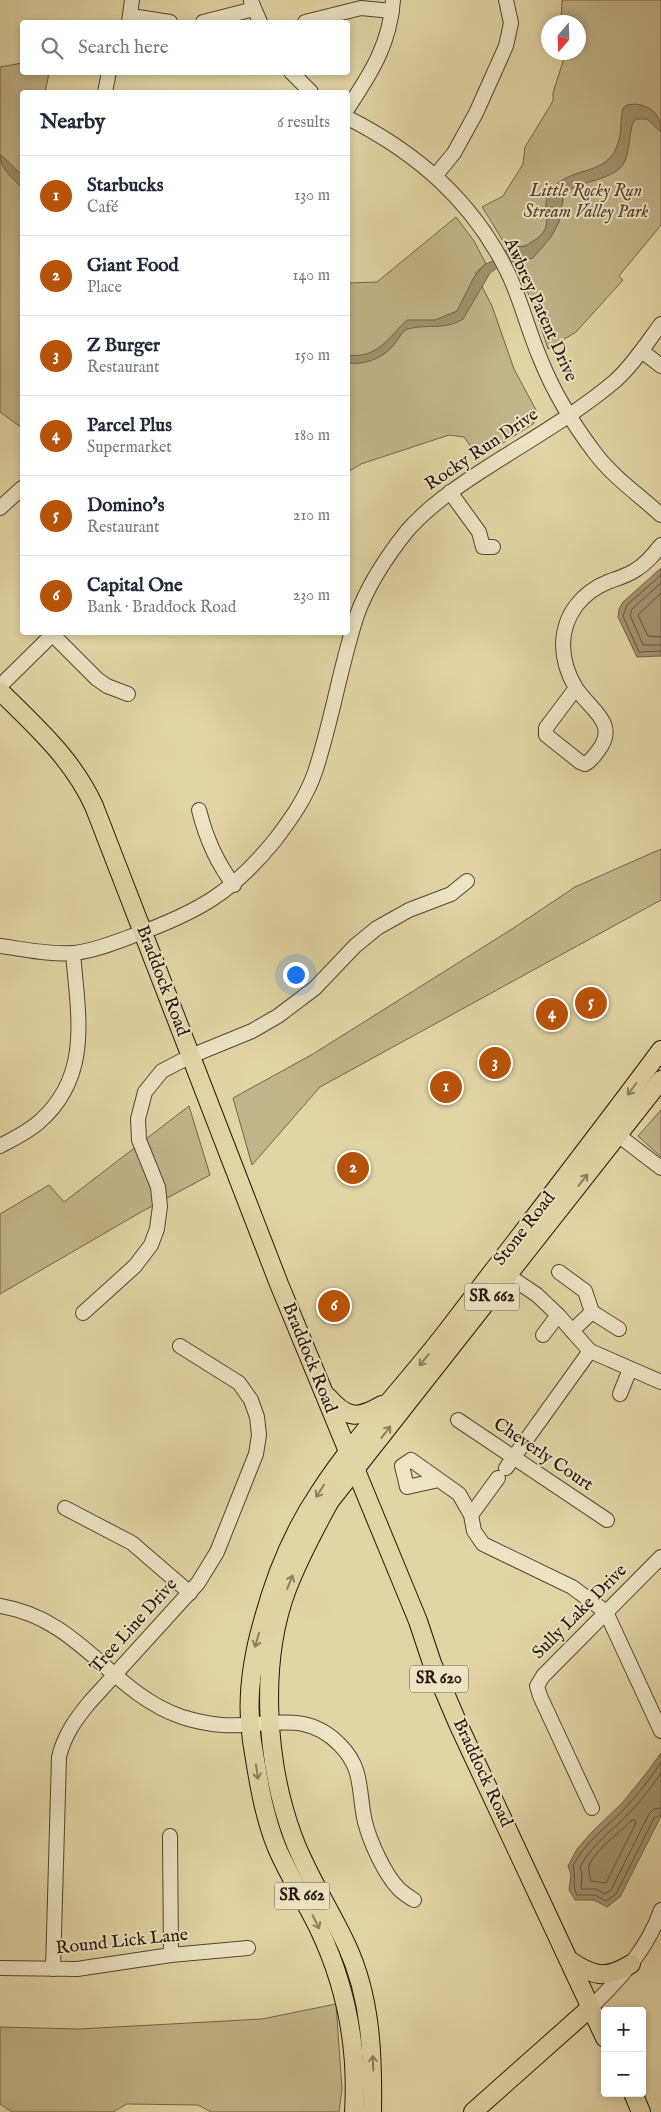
<!DOCTYPE html>
<html lang="en">
<head>
<meta charset="utf-8">
<style>
	:root { --surface:#fff; --page:#f6f6f7; --text:#1f2937; --muted:#747a83; --line:#e0e1e3; --accent:#b45309 }
	body { margin:0; font-family:"IM FELL English",serif; background:var(--page); color:var(--text) }
	.controls { position:absolute; right:15px; bottom:15px; display:grid; overflow:hidden; border-radius:5px; box-shadow:0 2px 8px #0003 }
	.controls button { width:45px; height:45px; display:grid; place-items:center; padding:0; border:0; border-bottom:1px solid var(--line); background:var(--surface); color:var(--text); font:25px sans-serif }
	.compass { position:absolute; left:541px; top:15px; width:45px; height:45px; border-radius:50%; background:var(--surface); box-shadow:0 2px 8px #0003; rotate:199deg }
	.you { position:absolute; left:295px; top:974px; width:18px; height:18px; margin:-12px; border:4px solid #fff; border-radius:50%; background:#1a73e8; box-shadow:0 0 0 8px #1a73e833 }
	.badge { display:grid; place-items:center; width:32px; height:32px; border-radius:50%; background:var(--accent); color:#fff; font-size:16px; font-weight:700 }
	.pin { position:absolute; translate:-50% -50%; border:2px solid #fff; box-shadow:0 1px 5px #0006 }
	.list { margin:0; padding:0; list-style:none }
	h2 { display:flex; justify-content:space-between; align-items:center; height:65px; margin:0; padding:0 20px; font-size:21px }
	h2 small { font-size:16px; font-weight:400; color:var(--muted) }
	.list li { display:grid; grid-template-columns:32px 1fr auto; gap:15px; align-items:center; box-sizing:border-box; height:80px; padding:0 20px; border-top:1px solid var(--line) }
	.list b { display:block; font-size:19px; white-space:nowrap }
	.list p { margin:0; font-size:16px; white-space:nowrap; color:var(--muted) }
	.list em { font-size:16px; font-style:normal; color:var(--muted) }
	.icon { flex:none; width:28px; height:28px; fill:none; stroke:currentColor; stroke-width:2; stroke-linecap:round; stroke-linejoin:round }
	.map { position:relative; flex:none; width:661px; height:2112px; overflow:hidden }
	.search { position:absolute; background:var(--surface); box-shadow:0 2px 8px #0003; left:20px; top:20px; width:330px; height:55px; display:flex; align-items:center; gap:12px; box-sizing:border-box; padding:0 18px; border-radius:5px; color:var(--muted); font-size:19px }
	.panel { position:absolute; background:var(--surface); box-shadow:0 2px 8px #0003; left:20px; top:90px; width:330px; height:545px; border-radius:5px }
	.map>svg:first-child { display:block }
	.green { fill:#c2b48a; stroke:#74644a }
	.water { fill:#a29370; stroke:#706047 }
	.lines { fill:none; stroke-linecap:round; stroke-linejoin:round }
	.shore { stroke:#64543c; stroke-width:1 }
	.minor-casing { stroke:#554430; stroke-width:16 }
	.major-casing { stroke:#261409; stroke-width:20 }
	.minor { stroke:#ece4c4; stroke-width:14 }
	.major { stroke:#e2d5a5; stroke-width:18 }
	.oneway { stroke:#8d7e5f }
	.labels { text-anchor:middle; dominant-baseline:central; stroke-width:4; stroke-linejoin:round; paint-order:stroke }
	.shield { fill:#ece4c4; stroke:#615241; stroke-width:1 }
	.shield-label { font-size:16px; font-weight:bold; fill:#261409 }
	.park-label { font-size:18px; font-style:italic; fill:#554430; stroke:#ece4c4 }
	.street-label { font-size:18px; fill:#261409; stroke:#ece4c4 }
</style>
</head>
<body>
<div class="map">
<svg width="661" height="2112" viewBox="0 0 661 2112">
	<rect width="100%" height="100%" fill="#e2d5a5"/>
	<filter id="stains"><feTurbulence type="fractalNoise" baseFrequency=".004" numOctaves="4"/><feColorMatrix values="0 0 0 0 .2 0 0 0 0 .09 0 0 0 0 .02 0 0 0 .5 -.17"/></filter>
	<radialGradient id="worn" r=".72"><stop offset=".6" stop-color="#630" stop-opacity="0"/><stop offset="1" stop-color="#630" stop-opacity=".3"/></radialGradient>
	<g class="green">
		<path d="M562 0H661V225L619 276 623 280 576 332 548 349C531 295 513 254 482 207L503 196 523 164 525 147 553 101V93L564 58 562 53 578 52V22H561Z"/>
		<path d="M22 63V72L49 73 45 92H22V428L0 412V67Z"/>
		<path d="M456 217 474 241 486 264 475 273 492 306 514 369 536 410 537 417 533 424 479 458 464 437 449 435 361 464 348 472V283L377 282Z"/>
		<path d="M661 849V900L320 1087 252 1165 233 1098 313 1054 512 929 575 887Z"/>
		<path d="M189 1106 210 1175 141 1212 0 1294V1214L49 1185 64 1202Z"/>
		<path d="M661 1110V1157L638 1136Z"/>
		<path d="M336 2004 342 2089 339 2112H211L198 2105 127 2104 113 2112H12L0 2104V2027L79 2029 262 2019Z"/>
	</g>
	<g class="water">
		<path d="M636 104C653 107 661 115 661 132L647 119H637L633 122C629 135 630 148 625 161 616 181 581 179 564 194L559 222 551 237 533 258 502 264 490 273 463 319C445 331 424 323 405 330 399 336 396 344 390 349 379 360 362 365 348 363V355C377 359 388 338 407 320H435L457 311 474 277 484 265 499 258 509 247C514 246 520 247 525 246 528 245 532 241 535 240 559 224 536 208 552 189 572 165 608 177 618 143 622 132 620 120 623 108L627 105Z"/>
		<path d="M0 154 22 175V188C13 178 0 169 0 154Z"/>
		<path d="M661 568V656L637 657 618 617 619 609 623 602Z"/>
		<path d="M661 1753V1816L620 1897 607 1907 594 1900H575L569 1890 571 1875 568 1866 577 1849 591 1833 623 1802 648 1771Z"/>
	</g>
	<g class="lines">
		<g class="shore">
			<path d="M661 575 627 605 623 616 639 652 661 651"/>
			<path d="M661 583 632 609 630 615 643 645H661"/>
			<path d="M661 593 638 615 648 636 661 637"/>
			<path d="M661 1762C648 1782 632 1802 614 1819 598 1834 583 1846 573 1866 576 1876 572 1887 577 1895H595L606 1901 616 1894 654 1818 661 1815"/>
			<path d="M661 1773C649 1791 634 1809 619 1823 604 1837 590 1848 580 1867L582 1874 581 1889H596L605 1894 611 1890 649 1814 654 1809 661 1808"/>
			<path d="M632 1820H635L636 1823 606 1883 591 1881C590 1877 588 1869 589 1866 594 1850 621 1832 632 1820Z"/>
		</g>
		<g class="minor-casing">
			<g id="minor">
				<path d="M251 1 260 22"/>
				<path d="M131 16 170 22"/>
				<path d="M129 22 132 0"/>
				<path d="M203 22 254 9"/>
				<path d="M305 22 361 8 392 11"/>
				<path d="M291 72 311 92"/>
				<path d="M105 92 109 72"/>
				<path d="M348 108C371 73 390 44 393 0"/>
				<path d="M348 118C417 153 473 201 508 273 521 300 528 330 540 358 553 391 573 424 595 453 612 476 639 495 661 515"/>
				<path d="M436 175 454 153 476 113 506 46 511 23 506 0"/>
				<path d="M642 351 661 366"/>
				<path d="M450 492 479 532 483 547H493"/>
				<path d="M0 508 22 488"/>
				<path d="M53 635 97 679 107 686 128 694"/>
				<path d="M0 686 55 632"/>
				<path d="M576 688 546 728V735L580 762 585 764C591 761 594 756 598 751 620 723 589 709 576 688 568 675 563 660 563 644 564 614 582 592 610 581 619 578 629 575 637 569 647 563 654 554 661 545"/>
				<path d="M199 810C206 838 216 862 234 885"/>
				<path d="M0 946C24 949 49 955 74 953 94 951 116 942 135 935 198 912 232 893 275 840 291 819 306 798 315 772 332 721 340 667 357 615 368 585 387 556 407 531 428 507 454 489 480 472 523 444 575 415 615 381 633 365 646 344 661 324"/>
				<path d="M618 1135 661 1168"/>
				<path d="M0 1146C13 1139 28 1132 39 1122 92 1076 78 1015 73 953"/>
				<path d="M500 1270 537 1295 558 1315 590 1351 661 1382"/>
				<path d="M559 1272 585 1291 592 1312 572 1331"/>
				<path d="M592 1312 619 1329"/>
				<path d="M83 1313 135 1266 151 1245 157 1229 160 1206 158 1187 139 1140 138 1119 145 1092 162 1071 191 1056 252 1031 278 1016 315 988 355 946 377 928 409 910 451 894 467 881"/>
				<path d="M543 1335 558 1315"/>
				<path d="M620 1394 630 1369"/>
				<path d="M458 1420 607 1520"/>
				<path d="M506 1468 590 1351"/>
				<path d="M439 1480 407 1487 402 1466 411 1460 459 1494 471 1515 474 1531 483 1544 572 1587 606 1612 661 1731"/>
				<path d="M65 1508 132 1543 190 1593"/>
				<path d="M471 1515 498 1478"/>
				<path d="M0 1606C81 1619 110 1692 182 1717 195 1721 209 1724 222 1725 266 1728 305 1708 340 1745 364 1769 358 1792 365 1822 370 1842 385 1875 399 1889 403 1893 409 1897 414 1900"/>
				<path d="M592 1808 540 1696 537 1686 543 1676 661 1557"/>
				<path d="M170 1836 171 1955"/>
				<path d="M0 1968 77 1969 171 1955 248 1948"/>
				<path d="M53 1969 59 1757C64 1736 75 1720 89 1703L198 1583 217 1552 256 1454 259 1435 257 1417 251 1400 239 1383 180 1346"/>
				<path d="M590 2008C620 1979 647 1950 661 1910"/>
			</g>
		</g>
		<g class="major-casing">
			<g id="major">
				<path d="M0 691C36 727 72 758 94 806L279 1284 418 1621 432 1663 459 1726 605 2038"/>
				<path d="M328 1397C347 1419 358 1419 382 1405"/>
				<path d="M569 1960C592 1976 606 1980 631 1964"/>
				<path d="M633 2093 641 2112"/>
				<path d="M354 2112C358 2047 347 1988 319 1929 306 1902 289 1876 277 1848 263 1814 258 1778 252 1741 246 1702 252 1659 263 1621 275 1576 293 1532 319 1493 357 1434 408 1383 451 1326 521 1234 592 1143 661 1050"/>
				<path d="M372 2112C373 2055 371 1998 347 1946 330 1909 307 1875 293 1837 266 1764 259 1663 287 1589 299 1558 314 1530 330 1501L661 1080"/>
				<path d="M473 2112 590 2008"/>
			</g>
		</g>
		<use href="#minor" class="minor"/>
		<use href="#major" class="major"/>
	</g>
	<defs><path id="oneway-shaft" d="M-6 0H5M1.5-3L5.5 0L1.5 3" fill="none" stroke-width="1.6" stroke-linecap="round" stroke-linejoin="round" transform="scale(1.25)"/></defs>
	<g class="oneway">
		<use href="#oneway-shaft" transform="translate(632 1089) rotate(127)"/>
		<use href="#oneway-shaft" transform="translate(583 1180) rotate(-52)"/>
		<use href="#oneway-shaft" transform="translate(424 1360) rotate(129)"/>
		<use href="#oneway-shaft" transform="translate(386 1432) rotate(-52)"/>
		<use href="#oneway-shaft" transform="translate(320 1491) rotate(123)"/>
		<use href="#oneway-shaft" transform="translate(290 1582) rotate(-68)"/>
		<use href="#oneway-shaft" transform="translate(257 1640) rotate(106)"/>
		<use href="#oneway-shaft" transform="translate(257 1772) rotate(82)"/>
		<use href="#oneway-shaft" transform="translate(316 1922) rotate(63)"/>
		<use href="#oneway-shaft" transform="translate(373 2063) rotate(-92)"/>
	</g>
	<g class="labels">
		<g class="shield">
			<rect x="464.5" y="1283.5" width="55" height="27" rx="4"/>
			<rect x="410" y="1665.5" width="58" height="27" rx="4"/>
			<rect x="274.5" y="1882.5" width="55" height="27" rx="4"/>
		</g>
		<g class="shield-label">
			<text x="492" y="1297">SR 662</text>
			<text x="439" y="1679">SR 620</text>
			<text x="302" y="1896">SR 662</text>
		</g>
		<g class="park-label">
			<text x="586" y="191">Little Rocky Run<tspan x="586" dy="21">Stream Valley Park</tspan></text>
		</g>
		<g class="street-label">
			<text transform="translate(540 310) rotate(66)">Awbrey Patent Drive</text>
			<text transform="translate(482 450) rotate(-34)">Rocky Run Drive</text>
			<text transform="translate(162 981) rotate(69)">Braddock Road</text>
			<text transform="translate(525 1229) rotate(-52)">Stone Road</text>
			<text transform="translate(309 1358) rotate(68)">Braddock Road</text>
			<text transform="translate(543 1455) rotate(34)">Cheverly Court</text>
			<text transform="translate(580 1612) rotate(-45)">Sully Lake Drive</text>
			<text transform="translate(134 1626) rotate(-48)">Tree Line Drive</text>
			<text transform="translate(482 1773) rotate(65)">Braddock Road</text>
			<text transform="translate(122 1942) rotate(-6)">Round Lick Lane</text>
		</g>
	</g>
	<rect width="100%" height="100%" filter="url(#stains)"/>
	<rect width="100%" height="100%" fill="url(#worn)"/>
</svg>
<div class="controls">
<button>+</button>
<button>−</button>
</div>
<svg class="compass" viewBox="-18 -18 36 36"><path d="M0-13l5 13h-10z" fill="#e53935"/><path d="M0 13l5-13h-10z" fill="#747a83"/></svg>
<div class="you"></div>
<div class="pin badge" style="left:446px;top:1087px">1</div>
<div class="pin badge" style="left:353px;top:1168px">2</div>
<div class="pin badge" style="left:495px;top:1063px">3</div>
<div class="pin badge" style="left:552px;top:1014px">4</div>
<div class="pin badge" style="left:591px;top:1003px">5</div>
<div class="pin badge" style="left:334px;top:1306px">6</div>
<div class="search"><svg class="icon" aria-label="search" viewBox="0 0 24 24"><circle cx="10" cy="10" r="6"/><path d="M15 15l6 6"/></svg>Search here</div>
<section class="panel">
<h2>Nearby<small>6 results</small></h2>
<ul class="list">
<li><span class="badge">1</span><div><b>Starbucks</b><p>Café</p></div><em>130 m</em></li>
<li><span class="badge">2</span><div><b>Giant Food</b><p>Place</p></div><em>140 m</em></li>
<li><span class="badge">3</span><div><b>Z Burger</b><p>Restaurant</p></div><em>150 m</em></li>
<li><span class="badge">4</span><div><b>Parcel Plus</b><p>Supermarket</p></div><em>180 m</em></li>
<li><span class="badge">5</span><div><b>Domino's</b><p>Restaurant</p></div><em>210 m</em></li>
<li><span class="badge">6</span><div><b>Capital One</b><p>Bank · Braddock Road</p></div><em>230 m</em></li>
</ul>
</section>
</div>
</body>
</html>
